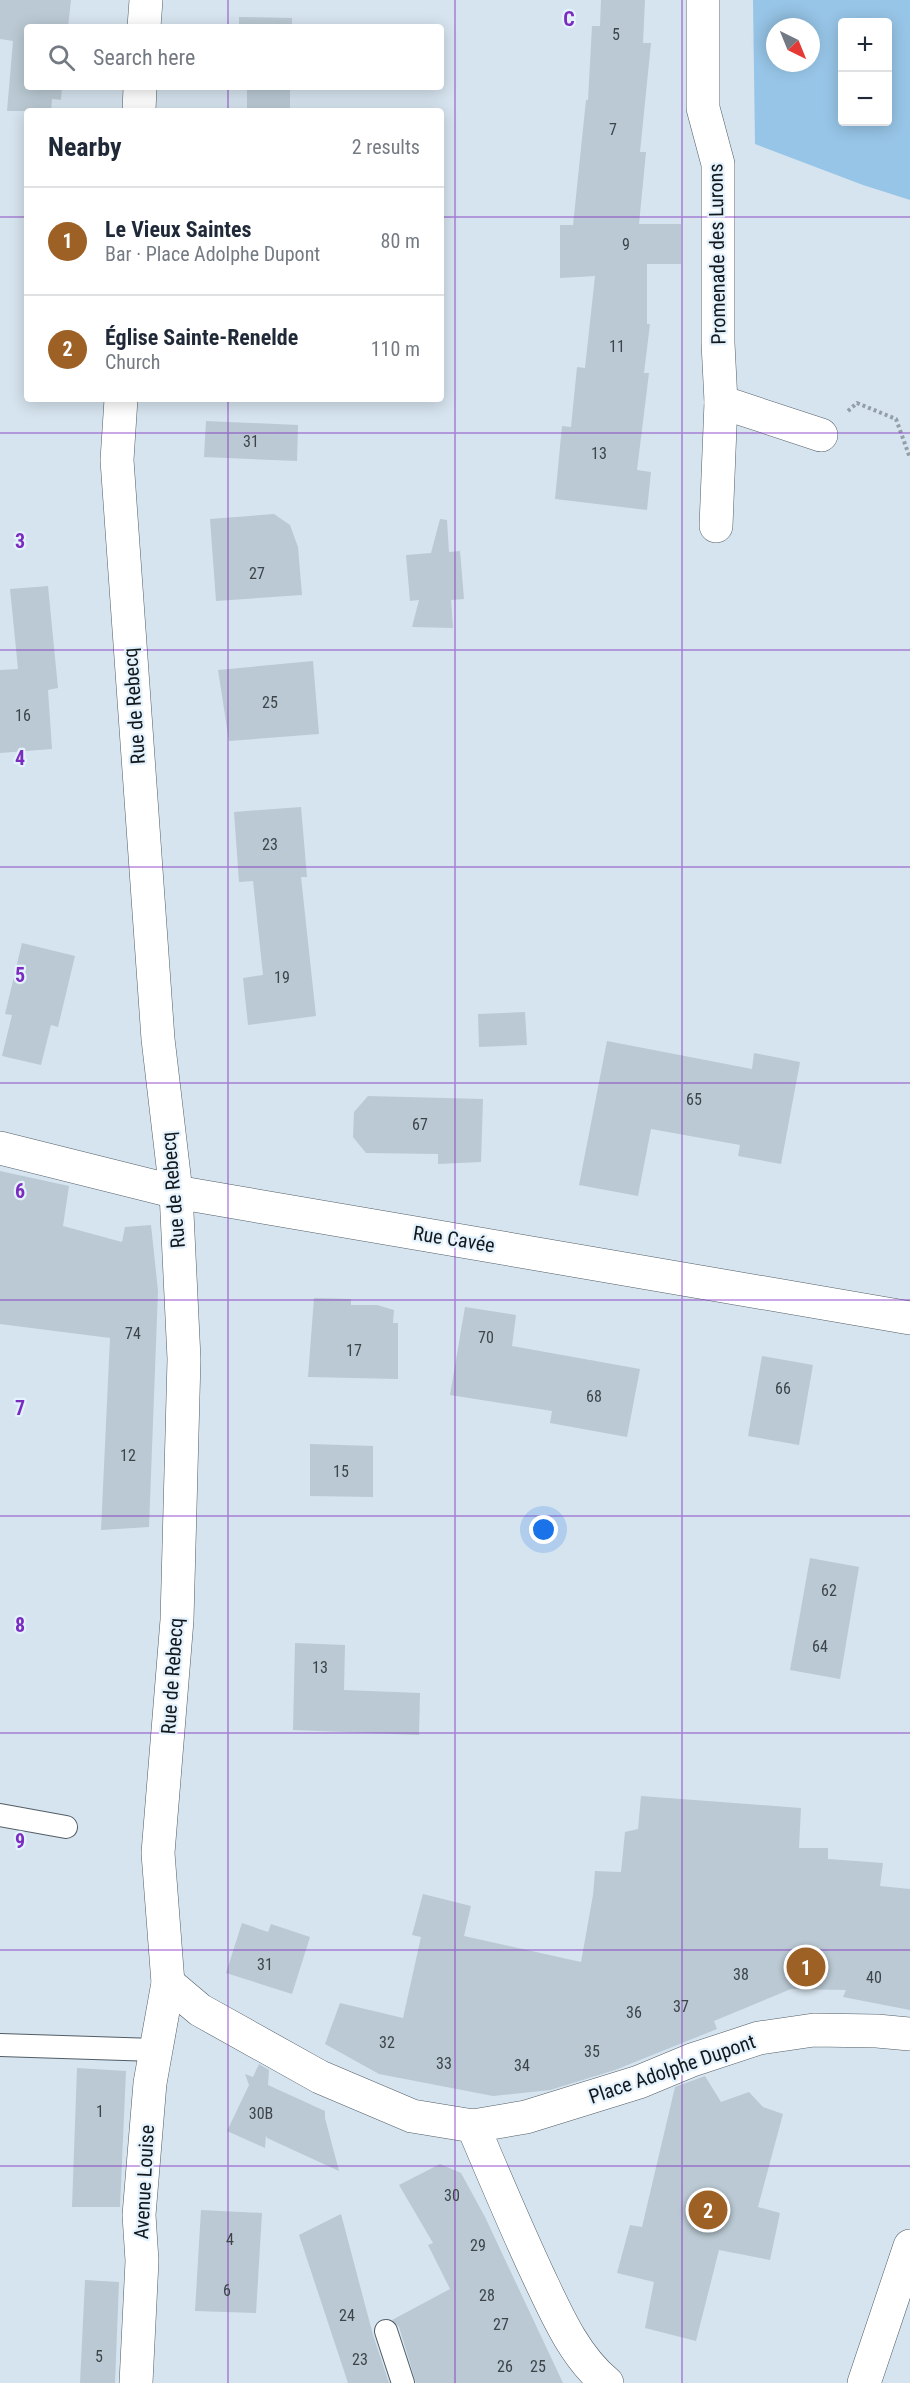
<!DOCTYPE html>
<html lang="en">
<head>
<meta charset="utf-8">
<style>
	:root { --surface:#fff; --page:#f2f2f3; --text:#1f2937; --muted:#747a83; --line:#e0e1e3; --accent:#9d6025 }
	body { margin:0; font-family:"Roboto Condensed",sans-serif; background:var(--page); color:var(--text) }
	.controls { position:absolute; right:18px; top:18px; display:grid; overflow:hidden; border-radius:6px; box-shadow:0 3px 15px #0003 }
	.controls button { width:54px; height:54px; display:grid; place-items:center; padding:0; border:0; border-bottom:2px solid var(--line); background:var(--surface); color:var(--text); font:30px sans-serif }
	.compass { position:absolute; left:766px; top:18px; width:54px; height:54px; border-radius:50%; background:var(--surface); box-shadow:0 3px 15px #0003; rotate:137deg }
	.you { position:absolute; left:544px; top:1530px; width:21px; height:21px; margin:-15px; border:4px solid #fff; border-radius:50%; background:#1a73e8; box-shadow:0 0 0 9px #1a73e833 }
	.badge { display:grid; place-items:center; width:39px; height:39px; border-radius:50%; background:var(--accent); color:#fff; font-size:20px; font-weight:700 }
	.pin { position:absolute; translate:-50% -50%; border:3px solid #fff; box-shadow:0 2px 6px #0006 }
	.list { margin:0; padding:0; list-style:none }
	h2 { display:flex; justify-content:space-between; align-items:center; height:78px; margin:0; padding:0 24px; font-size:26px }
	h2 small { font-size:20px; font-weight:400; color:var(--muted) }
	.list li { display:grid; grid-template-columns:39px 1fr auto; gap:18px; align-items:center; box-sizing:border-box; height:108px; padding:0 24px; border-top:2px solid var(--line) }
	.list b { display:block; font-size:22px; white-space:nowrap }
	.list p { margin:0; font-size:20px; white-space:nowrap; color:var(--muted) }
	.list em { font-size:20px; font-style:normal; color:var(--muted) }
	.icon { flex:none; width:33px; height:33px; fill:none; stroke:currentColor; stroke-width:2; stroke-linecap:round; stroke-linejoin:round }
	.map { position:relative; flex:none; width:910px; height:2383px; overflow:hidden }
	.search { position:absolute; background:var(--surface); box-shadow:0 3px 15px #0003; left:24px; top:24px; width:420px; height:66px; display:flex; align-items:center; gap:15px; box-sizing:border-box; padding:0 21px; border-radius:6px; color:var(--muted); font-size:22px }
	.panel { position:absolute; background:var(--surface); box-shadow:0 3px 15px #0003; left:24px; top:108px; width:420px; height:294px; border-radius:6px }
	.map>svg:first-child { display:block }
	.green { fill:#97c5e7; fill-rule:evenodd }
	.building { fill:#bac9d3 }
	.lines { fill:none; stroke-linecap:round; stroke-linejoin:round }
	.service-casing { stroke:#515d66; stroke-width:24 }
	.minor-casing { stroke:#515d66; stroke-width:34 }
	.path { stroke:#939ea7; stroke-width:4; stroke-dasharray:3 3; stroke-linecap:butt }
	.service { stroke:#fff; stroke-width:22 }
	.minor { stroke:#fff; stroke-width:33 }
	.grid { fill:none; stroke:#7b2cbf; stroke-width:1.5; stroke-opacity:0.55 }
	.labels { text-anchor:middle; dominant-baseline:central; stroke-width:4.5; stroke-linejoin:round; paint-order:stroke }
	.number-label { font-size:16px; fill:#3d444a }
	.street-label { font-size:20px; fill:#13181c; stroke:#e3f2fd }
	.grid-label { font-size:20px; text-anchor:middle; font-weight:bold; fill:#7b2cbf; stroke:#e3f2fd; stroke-width:4.5; stroke-linejoin:round; paint-order:stroke }
</style>
</head>
<body>
<div class="map">
<svg width="910" height="2383" viewBox="0 0 910 2383">
	<rect width="100%" height="100%" fill="#d6e4ef"/>
	<path class="green" d="M753 0H910V200L863 185 755 144ZM842 22H888V122H842ZM775 27H811V63H775Z"/>
	<g class="building">
		<path d="M0 0H71L68 27H27V87H62L61 100 52 99 51 111H7L13 41 0 39Z"/>
		<path d="M601 0H645L643 43H651L640 152H646L639 224H681V264H647V324H650L644 373H649L637 470 651 472 647 510 555 499 562 426 571 427 577 367 585 368 595 276 560 278V225H573L586 100H588L592 26H600Z"/>
		<path d="M239 17 292 18V27H239Z"/>
		<path d="M237 87H290V111H247V89Z"/>
		<path d="M206 421 298 425 297 461 204 457Z"/>
		<path d="M274 514 290 525 298 547 302 595 216 601 210 519Z"/>
		<path d="M440 519 447 520 449 552 460 551 464 599 451 600 453 628 412 627 419 600 410 601 406 555 431 553Z"/>
		<path d="M48 586 58 688 48 690 52 749 0 753V670L18 669 10 589Z"/>
		<path d="M313 661 319 734 229 741 218 670Z"/>
		<path d="M301 807 307 877H301L316 1016 248 1025 243 978 263 975 253 881 239 882 234 812Z"/>
		<path d="M22 943 75 956 58 1027 51 1025 41 1065 2 1056 12 1015 5 1014Z"/>
		<path d="M525 1012 527 1045 479 1047 478 1014Z"/>
		<path d="M607 1041 752 1069 754 1053 800 1062 781 1164 738 1156 740 1145 651 1129 638 1196 579 1185Z"/>
		<path d="M368 1096 483 1099 481 1162 438 1164V1154L366 1153 353 1137 354 1112Z"/>
		<path d="M0 1171 69 1186 63 1226 122 1242 125 1227 151 1225 158 1291 149 1527 101 1530 110 1338 0 1324Z"/>
		<path d="M314 1298 351 1299V1305H377L394 1310 393 1323H398V1379L308 1377Z"/>
		<path d="M465 1307 516 1315 512 1346 640 1369 627 1437 550 1423 552 1411 450 1395Z"/>
		<path d="M762 1356 813 1365 799 1445 748 1436Z"/>
		<path d="M310 1444 373 1446V1497L310 1496Z"/>
		<path d="M810 1558 859 1567 840 1679 790 1670Z"/>
		<path d="M295 1643 345 1645 344 1690 420 1693 419 1735 293 1730Z"/>
		<path d="M641 1796 801 1808 799 1848H828V1859L883 1863 880 1886 910 1889V2010L843 1997 846 1990 791 1989 714 2021 717 2029 615 2070 550 2090 493 2096 379 2074 325 2044 340 2003 403 2018 421 1937 412 1935 423 1894 471 1906 464 1936 581 1962 593 1895 595 1871 621 1872 625 1832 638 1829Z"/>
		<path d="M242 1923 268 1932 271 1924 310 1937 292 1994 226 1973Z"/>
		<path d="M259 2064 269 2070 268 2085 325 2111V2118L339 2171 267 2138 266 2135 265 2148 227 2131 249 2085 245 2074 253 2077Z"/>
		<path d="M77 2068 126 2071 120 2207H72Z"/>
		<path d="M705 2076 721 2102 749 2092 763 2107 783 2114 758 2207 780 2213 770 2260 719 2250 696 2341 645 2328 654 2282 617 2273 630 2225 642 2227 675 2087Z"/>
		<path d="M440 2164 461 2173 485 2217 563 2383H416L399 2327 392 2320 450 2289 428 2245 433 2243 399 2185Z"/>
		<path d="M201 2210 262 2213 256 2313 195 2311Z"/>
		<path d="M341 2214 373 2335 389 2383H348L299 2235Z"/>
		<path d="M85 2280 119 2282 115 2383H80Z"/>
	</g>
	<g class="lines">
		<g class="service-casing">
			<g id="service">
				<path d="M0 1815 66 1827"/>
				<path d="M0 2045 155 2050"/>
				<path d="M386 2331 403 2383"/>
			</g>
		</g>
		<g class="minor-casing">
			<g id="minor">
				<path d="M703 0V108L718 164V343L721 402 716 526"/>
				<path d="M144 27 146 0"/>
				<path d="M139 111 140 87"/>
				<path d="M121 399 117 460 158 1039 176 1192 184 1359 177 1620 158 1853 168 1983 150 2083 139 2215 142 2261 136 2383"/>
				<path d="M721 402 821 435"/>
				<path d="M0 1148 176 1192 910 1318"/>
				<path d="M168 1983 200 2010 320 2077 412 2116 473 2126 526 2117 639 2082 692 2060 759 2038 814 2030 877 2031 910 2034"/>
				<path d="M473 2126C494 2176 515 2226 538 2275 556 2313 574 2356 607 2383"/>
				<path d="M864 2383 910 2246"/>
			</g>
		</g>
		<path class="path" d="M848 411 857 403 896 419 910 458"/>
		<use href="#service" class="service"/>
		<use href="#minor" class="minor"/>
	</g>
	<path class="grid" d="M228 0V27M455 0V2383M682 0V2383M228 87V111M0 217H27M441 217H910M228 399V2383M0 433H910M0 650H910M0 867H910M0 1083H910M0 1300H910M0 1516H910M0 1733H910M0 1950H910M0 2166H910"/>
	<g class="labels">
		<g class="number-label">
			<text x="616" y="34">5</text>
			<text x="613" y="129">7</text>
			<text x="626" y="244">9</text>
			<text x="617" y="346">11</text>
			<text x="251" y="441">31</text>
			<text x="599" y="453">13</text>
			<text x="257" y="573">27</text>
			<text x="270" y="702">25</text>
			<text x="23" y="715">16</text>
			<text x="270" y="844">23</text>
			<text x="282" y="977">19</text>
			<text x="694" y="1099">65</text>
			<text x="420" y="1124">67</text>
			<text x="133" y="1333">74</text>
			<text x="486" y="1337">70</text>
			<text x="354" y="1350">17</text>
			<text x="783" y="1388">66</text>
			<text x="594" y="1396">68</text>
			<text x="128" y="1455">12</text>
			<text x="341" y="1471">15</text>
			<text x="829" y="1590">62</text>
			<text x="820" y="1646">64</text>
			<text x="320" y="1667">13</text>
			<text x="265" y="1964">31</text>
			<text x="741" y="1974">38</text>
			<text x="874" y="1977">40</text>
			<text x="681" y="2006">37</text>
			<text x="634" y="2012">36</text>
			<text x="387" y="2042">32</text>
			<text x="592" y="2051">35</text>
			<text x="444" y="2063">33</text>
			<text x="522" y="2065">34</text>
			<text x="100" y="2111">1</text>
			<text x="261" y="2113">30B</text>
			<text x="452" y="2195">30</text>
			<text x="230" y="2239">4</text>
			<text x="478" y="2245">29</text>
			<text x="227" y="2290">6</text>
			<text x="487" y="2295">28</text>
			<text x="347" y="2315">24</text>
			<text x="501" y="2324">27</text>
			<text x="99" y="2356">5</text>
			<text x="360" y="2359">23</text>
			<text x="505" y="2366">26</text>
			<text x="538" y="2366">25</text>
		</g>
		<g class="street-label">
			<text transform="translate(717 254) rotate(-91)">Promenade des Lurons</text>
			<text transform="translate(134 706) rotate(-94)">Rue de Rebecq</text>
			<text transform="translate(173 1190) rotate(-95)">Rue de Rebecq</text>
			<text transform="translate(454 1239) rotate(9)">Rue Cavée</text>
			<text transform="translate(172 1676) rotate(-86)">Rue de Rebecq</text>
			<text transform="translate(672 2069) rotate(-19)">Place Adolphe Dupont</text>
			<text transform="translate(144 2182) rotate(-87)">Avenue Louise</text>
		</g>
	</g>
	<g class="grid-label">
		<text x="569" y="26">C</text>
		<text x="20" y="548">3</text>
		<text x="20" y="765">4</text>
		<text x="20" y="982">5</text>
		<text x="20" y="1198">6</text>
		<text x="20" y="1415">7</text>
		<text x="20" y="1632">8</text>
		<text x="20" y="1848">9</text>
	</g>
</svg>
<div class="controls">
<button>+</button>
<button>−</button>
</div>
<svg class="compass" viewBox="-18 -18 36 36"><path d="M0-13l5 13h-10z" fill="#e53935"/><path d="M0 13l5-13h-10z" fill="#747a83"/></svg>
<div class="you"></div>
<div class="pin badge" style="left:806px;top:1967px">1</div>
<div class="pin badge" style="left:708px;top:2210px">2</div>
<div class="search"><svg class="icon" aria-label="search" viewBox="0 0 24 24"><circle cx="10" cy="10" r="6"/><path d="M15 15l6 6"/></svg>Search here</div>
<section class="panel">
<h2>Nearby<small>2 results</small></h2>
<ul class="list">
<li><span class="badge">1</span><div><b>Le Vieux Saintes</b><p>Bar · Place Adolphe Dupont</p></div><em>80 m</em></li>
<li><span class="badge">2</span><div><b>Église Sainte-Renelde</b><p>Church</p></div><em>110 m</em></li>
</ul>
</section>
</div>
</body>
</html>
